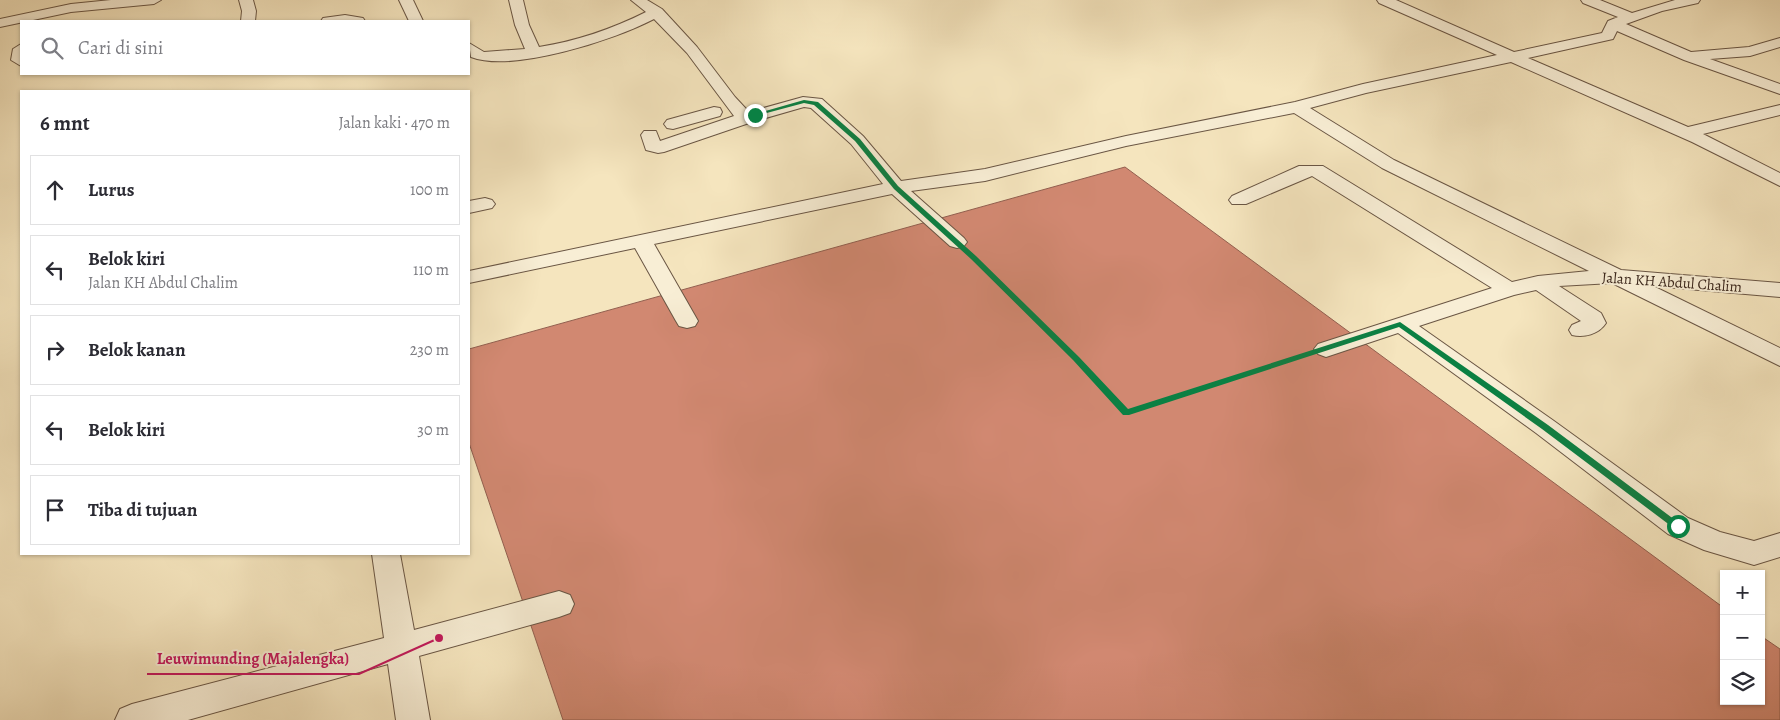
<!DOCTYPE html>
<html lang="id">
<head>
<meta charset="utf-8">
<style>
	:root { --surface:#fff; --page:#f2f2f3; --text:#2b2b33; --muted:#7c7c81; --line:#e1e1e2 }
	body { margin:0; font-family:Alegreya,serif; background:var(--page); color:var(--text) }
	.controls { position:absolute; right:15px; bottom:15px; display:grid; overflow:hidden; border-radius:0px; box-shadow:0 1px 4px #0004 }
	.controls button { width:45px; height:45px; display:grid; place-items:center; padding:0; border:0; border-bottom:1px solid var(--line); background:var(--surface); color:var(--text); font:25px sans-serif }
	.stop { position:absolute; width:15px; height:15px; margin:-11px; border:4px solid #0b8043; border-radius:50%; background:#fff }
	.stop.end { background:#0b8043; border-color:#fff; box-shadow:0 1px 5px #0008 }
	.list { margin:0; padding:0; list-style:none }
	h2 { display:flex; justify-content:space-between; align-items:center; height:65px; margin:0; padding:0 20px; font-size:21px }
	h2 small { font-size:16px; font-weight:400; color:var(--muted) }
	.list li { display:grid; grid-template-columns:32px 1fr auto; gap:15px; align-items:center; box-sizing:border-box; height:70px; margin:0 10px 10px; padding:0 10px; border:1px solid var(--line); border-radius:0px }
	.list b { display:block; font-size:19px; white-space:nowrap }
	.list p { margin:0; font-size:16px; white-space:nowrap; color:var(--muted) }
	.list em { font-size:16px; font-style:normal; color:var(--muted) }
	.icon { flex:none; width:28px; height:28px; fill:none; stroke:currentColor; stroke-width:2; stroke-linecap:round; stroke-linejoin:round }
	.map { position:relative; flex:none; width:1780px; height:720px; overflow:hidden }
	.search { position:absolute; background:var(--surface); box-shadow:0 1px 4px #0004; left:20px; top:20px; width:450px; height:55px; display:flex; align-items:center; gap:12px; box-sizing:border-box; padding:0 18px; border-radius:0px; color:var(--muted); font-size:19px }
	.panel { position:absolute; background:var(--surface); box-shadow:0 1px 4px #0004; left:20px; top:90px; width:450px; height:465px; border-radius:0px }
	.map>svg:first-child { display:block }
	.building { fill:#d18871; stroke:#925f4f }
	.lines { fill:none; stroke-linecap:round; stroke-linejoin:round }
	.minor-casing { stroke:#6a5644; stroke-width:2 }
	.minor { fill:#f8eed5; fill-rule:evenodd }
	.route { fill:#0b8043 }
	.labels { text-anchor:middle; dominant-baseline:central; stroke-width:4; stroke-linejoin:round; paint-order:stroke }
	.street-label { font-size:15px; fill:#3b271c; stroke:#f8eed5 }
	.leader { fill:none; stroke:#c2185b; stroke-width:2 }
	.callout-dot { fill:#c2185b; stroke:#f8eed5; stroke-width:2 }
	.callout-label { font-size:16px; text-anchor:middle; font-weight:bold; fill:#c2185b; stroke:#f8eed5; stroke-width:4; stroke-linejoin:round; paint-order:stroke }
</style>
</head>
<body>
<div class="map">
<svg width="1780" height="720" viewBox="0 0 1780 720">
	<rect width="100%" height="100%" fill="#f5e5be"/>
	<filter id="stains"><feTurbulence type="fractalNoise" baseFrequency=".004" numOctaves="4"/><feColorMatrix values="0 0 0 0 .2 0 0 0 0 .09 0 0 0 0 .02 0 0 0 .5 -.17"/></filter>
	<radialGradient id="worn" r=".72"><stop offset=".6" stop-color="#630" stop-opacity="0"/><stop offset="1" stop-color="#630" stop-opacity=".3"/></radialGradient>
	<path class="building" d="M1125 167 1724 608V701H1761V636L1780 649V720H563L469 443V349Z"/>
	<g class="lines">
		<g class="minor-casing">
			<g id="minor">
				<path d="M111 0H161L154 4 71 12 0 27V19L71 4Z"/>
				<path d="M239 0H253L256 11 255 21H241L242 11Z"/>
				<path d="M399 0H413L423 21H409Z"/>
				<path d="M509 0H523L529 25 539 47C577 41 612 29 646 12L631 0H647L662 9 697 47 735 97 749 112 803 97 822 99 863 136 901 181 985 169 1126 136 1295 102 1363 84 1497 55 1379 3 1377 0H1396L1514 52 1602 33 1608 21 1618 17 1583 3 1581 0H1600L1632 13 1675 0H1700L1698 3 1662 11 1626 24 1691 52 1749 47 1780 38V47L1750 56 1710 59 1780 84V94L1684 60 1617 31 1613 39 1528 58 1688 127 1780 105V115L1703 134 1780 173V186L1692 142 1511 62 1366 93 1310 108 1394 160 1621 270 1780 283V297L1653 286 1780 348V366L1612 283 1559 286 1601 313 1606 323C1599 334 1584 338 1572 335L1569 330 1572 325 1581 321 1536 290 1514 295 1419 326 1554 421 1688 518 1720 532 1754 541 1780 533V557L1754 565 1704 550 1668 534 1536 433 1398 333 1326 357 1318 354 1314 349 1318 344 1492 288 1312 176 1246 204H1232L1229 200 1232 196 1299 166H1323L1512 282 1538 276 1589 271 1382 168 1294 113 1126 146 985 181 911 191 964 238 967 242 964 246 957 248 950 246 892 194 654 244 698 321 695 326 687 328 679 326 676 321 635 248 469 283V271L883 184 851 144 811 108 804 107 752 122 664 152 658 153 646 150 641 135 644 131H656L660 141 734 116 687 53 654 19C614 40 513 73 471 57L469 43 484 52 525 49 515 25Z"/>
				<path d="M345 15 363 18 365 21H321L323 18Z"/>
				<path d="M21 44V66L11 60 13 49Z"/>
				<path d="M714 107 720 108 722 112 720 116 673 129 667 128 664 124 667 120Z"/>
				<path d="M485 198 492 200 495 204 492 208 469 213V201Z"/>
				<path d="M372 554H400L414 630 559 591 570 595 574 604 570 613 559 617 419 656 430 720H396L388 664 188 720H115L120 709 132 704 384 638Z"/>
			</g>
		</g>
		<use href="#minor" class="minor"/>
	</g>
	<path class="route" d="M804 100 818 102 860 139 898 186 976 256 1079 357 1128 409 1400 322 1548 425 1683 526 1678 530 1675 529 1542 429 1399 327 1129 415H1123L1073 360 971 259 894 189 855 141 814 105 804 103 755 116 752 115Z"/>
	<g class="labels">
		<g class="street-label">
			<text transform="translate(1672 282) rotate(4)">Jalan KH Abdul Chalim</text>
		</g>
	</g>
	<path class="leader" d="M439 638L359 674H147"/>
	<circle class="callout-dot" cx="439" cy="638" r="5"/>
	<g class="callout-label">
		<text x="253" y="664">Leuwimunding (Majalengka)</text>
	</g>
	<rect width="100%" height="100%" filter="url(#stains)"/>
	<rect width="100%" height="100%" fill="url(#worn)"/>
</svg>
<div class="controls">
<button>+</button>
<button>−</button>
<button><svg class="icon" aria-label="layers" viewBox="0 0 24 24"><path d="M12 4l9 5-9 5-9-5zM3 14l9 5 9-5"/></svg></button>
</div>
<div class="stop" style="left:1678px;top:526px"></div>
<div class="stop end" style="left:755px;top:115px"></div>
<div class="search"><svg class="icon" aria-label="search" viewBox="0 0 24 24"><circle cx="10" cy="10" r="6"/><path d="M15 15l6 6"/></svg>Cari di sini</div>
<section class="panel">
<h2>6 mnt<small>Jalan kaki · 470 m</small></h2>
<ul class="list">
<li><svg class="icon" aria-label="ahead" viewBox="0 0 24 24"><path d="M12 20V5M6 11l6-6 6 6"/></svg><div><b>Lurus</b></div><em>100 m</em></li>
<li><svg class="icon" aria-label="left" viewBox="0 0 24 24"><path d="M17 20v-9H6M10 6l-5 5 5 5"/></svg><div><b>Belok kiri</b><p>Jalan KH Abdul Chalim</p></div><em>110 m</em></li>
<li><svg class="icon" aria-label="right" viewBox="0 0 24 24"><path d="M7 20v-9h11M14 6l5 5-5 5"/></svg><div><b>Belok kanan</b></div><em>230 m</em></li>
<li><svg class="icon" aria-label="left" viewBox="0 0 24 24"><path d="M17 20v-9H6M10 6l-5 5 5 5"/></svg><div><b>Belok kiri</b></div><em>30 m</em></li>
<li><svg class="icon" aria-label="arrive" viewBox="0 0 24 24"><path d="M6 21V4h12l-3 4 3 4H6"/></svg><div><b>Tiba di tujuan</b></div></li>
</ul>
</section>
</div>
</body>
</html>
